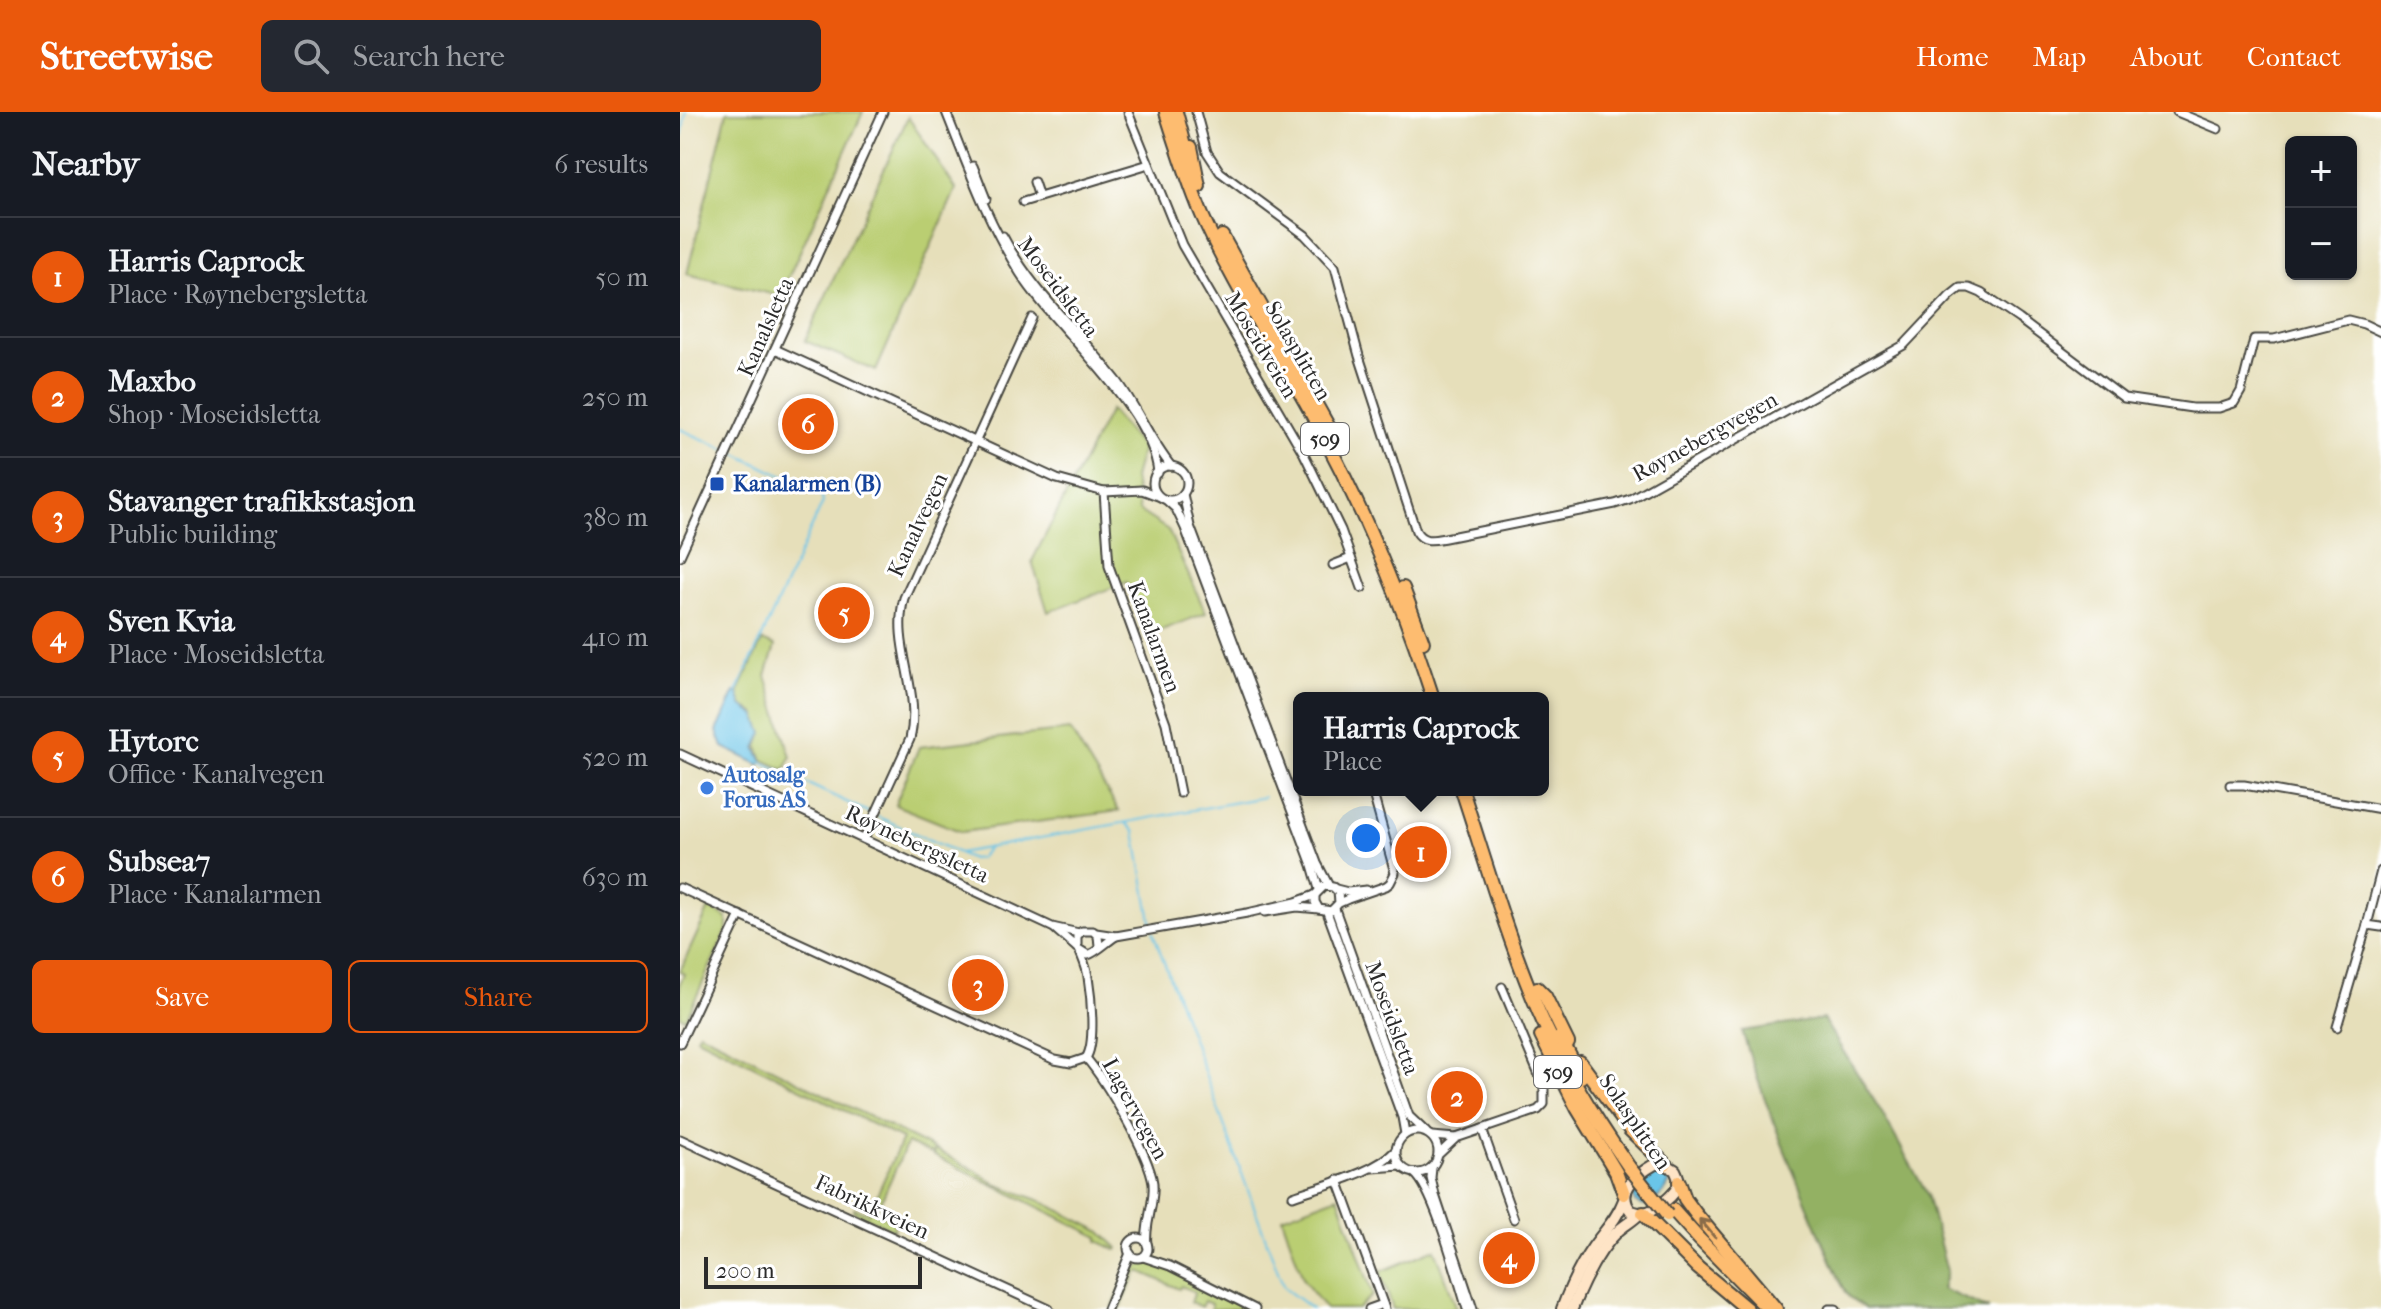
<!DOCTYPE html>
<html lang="en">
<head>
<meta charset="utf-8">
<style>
	:root { --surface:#171b24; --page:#242831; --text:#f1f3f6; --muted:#9ea1a6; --line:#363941; --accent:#ea580c }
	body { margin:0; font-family:"IM FELL French Canon",serif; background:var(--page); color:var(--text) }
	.controls { position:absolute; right:24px; top:24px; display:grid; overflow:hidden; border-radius:12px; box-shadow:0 2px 6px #0004 }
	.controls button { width:72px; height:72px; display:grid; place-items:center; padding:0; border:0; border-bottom:2px solid var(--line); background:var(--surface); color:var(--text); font:40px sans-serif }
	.scale { position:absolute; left:24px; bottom:20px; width:218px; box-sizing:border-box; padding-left:8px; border:4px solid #2b2b2b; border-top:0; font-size:22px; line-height:28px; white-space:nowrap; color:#2b2b2b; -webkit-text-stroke:6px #fff; paint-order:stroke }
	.you { position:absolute; left:686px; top:726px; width:28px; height:28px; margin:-20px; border:6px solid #fff; border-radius:50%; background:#1a73e8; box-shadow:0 0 0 12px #1a73e833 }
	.badge { display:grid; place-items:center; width:52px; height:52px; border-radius:50%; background:var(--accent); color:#fff; font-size:26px; font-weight:700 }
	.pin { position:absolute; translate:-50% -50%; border:4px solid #fff; box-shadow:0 2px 8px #0006 }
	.popup { position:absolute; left:613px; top:580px; width:256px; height:104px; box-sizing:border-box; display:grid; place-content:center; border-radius:12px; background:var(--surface); filter:drop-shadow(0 2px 6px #0005); font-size:26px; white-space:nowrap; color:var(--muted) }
	.popup b { font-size:30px; color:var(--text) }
	.popup::after { content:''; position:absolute; left:50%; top:100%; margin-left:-16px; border:16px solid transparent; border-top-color:var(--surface) }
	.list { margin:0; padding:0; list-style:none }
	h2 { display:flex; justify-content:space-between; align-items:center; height:104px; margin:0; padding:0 32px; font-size:34px }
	h2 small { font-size:26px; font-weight:400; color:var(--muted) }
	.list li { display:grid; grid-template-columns:52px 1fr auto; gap:24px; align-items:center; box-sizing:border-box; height:120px; padding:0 32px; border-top:2px solid var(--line) }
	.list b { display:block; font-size:30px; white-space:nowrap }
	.list p { margin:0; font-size:26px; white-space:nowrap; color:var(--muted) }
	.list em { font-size:26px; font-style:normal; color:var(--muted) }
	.actions { display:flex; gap:16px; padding:24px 32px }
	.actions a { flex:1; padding:18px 0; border:2px solid var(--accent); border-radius:12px; text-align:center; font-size:28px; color:var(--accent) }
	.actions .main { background:var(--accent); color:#fff }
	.icon { flex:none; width:44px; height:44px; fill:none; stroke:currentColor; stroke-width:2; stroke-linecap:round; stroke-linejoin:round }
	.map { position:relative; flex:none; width:1701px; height:1197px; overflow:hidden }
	header { display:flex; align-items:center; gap:48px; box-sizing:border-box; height:112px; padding:0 40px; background:var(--accent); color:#fff }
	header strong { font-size:38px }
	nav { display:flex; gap:44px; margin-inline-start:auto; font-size:28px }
	.search { width:560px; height:72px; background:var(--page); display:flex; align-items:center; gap:20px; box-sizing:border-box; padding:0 28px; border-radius:12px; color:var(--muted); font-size:30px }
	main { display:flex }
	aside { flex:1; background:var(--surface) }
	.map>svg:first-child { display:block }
	.green { fill:#bace72; stroke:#727c4e; stroke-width:2 }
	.forest { fill:#93b164; stroke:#5f6e48; stroke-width:2 }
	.water { fill:#6bc5e8; stroke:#4b788a; stroke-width:2 }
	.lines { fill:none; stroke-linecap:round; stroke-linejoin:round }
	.stream { stroke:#6bc5e8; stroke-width:2 }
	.street-casing { stroke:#474640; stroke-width:11 }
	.secondary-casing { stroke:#474640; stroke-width:14 }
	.highway-casing { stroke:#474640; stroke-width:16 }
	.street { stroke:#fff; stroke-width:7 }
	.secondary { stroke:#fee4c6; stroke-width:10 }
	.highway { stroke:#fdbc70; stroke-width:12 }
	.highway-bridge-casing { stroke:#474640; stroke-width:16; stroke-linecap:butt }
	.highway-bridge { stroke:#fdbc70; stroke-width:12 }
	.oneway { stroke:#8a6c4a }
	.transit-dot { fill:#1a4fb4; stroke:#fff; stroke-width:3 }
	.shop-dot { fill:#3f7fe0; stroke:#fff; stroke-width:3 }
	.labels { text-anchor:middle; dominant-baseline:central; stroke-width:6; stroke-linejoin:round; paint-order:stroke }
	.shield { fill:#fff; stroke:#6b6b6b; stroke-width:2 }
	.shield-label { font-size:20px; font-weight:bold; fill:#2b2b2b }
	.street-label { font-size:22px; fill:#2b2b2b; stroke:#fff }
	.transit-label { font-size:22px; font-weight:bold; fill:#164399; stroke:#fff; text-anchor:start }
	.shop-label { font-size:22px; font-weight:bold; fill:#366cbe; stroke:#fff; text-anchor:start }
</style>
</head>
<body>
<header>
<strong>Streetwise</strong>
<div class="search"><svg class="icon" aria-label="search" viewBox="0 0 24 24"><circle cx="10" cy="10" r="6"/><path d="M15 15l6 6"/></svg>Search here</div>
<nav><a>Home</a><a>Map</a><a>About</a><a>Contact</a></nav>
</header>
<main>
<aside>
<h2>Nearby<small>6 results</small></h2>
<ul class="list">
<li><span class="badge">1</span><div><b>Harris Caprock</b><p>Place · Røynebergsletta</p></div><em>50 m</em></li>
<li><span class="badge">2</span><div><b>Maxbo</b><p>Shop · Moseidsletta</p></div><em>250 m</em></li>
<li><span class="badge">3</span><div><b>Stavanger trafikkstasjon</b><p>Public building</p></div><em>380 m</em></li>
<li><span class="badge">4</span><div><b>Sven Kvia</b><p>Place · Moseidsletta</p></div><em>410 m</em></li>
<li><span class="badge">5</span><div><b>Hytorc</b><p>Office · Kanalvegen</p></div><em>520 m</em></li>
<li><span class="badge">6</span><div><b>Subsea7</b><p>Place · Kanalarmen</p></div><em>630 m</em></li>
</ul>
<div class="actions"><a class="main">Save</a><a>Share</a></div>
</aside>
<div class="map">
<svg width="1701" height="1197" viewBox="0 0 1701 1197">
	<rect width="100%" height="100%" fill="#fff"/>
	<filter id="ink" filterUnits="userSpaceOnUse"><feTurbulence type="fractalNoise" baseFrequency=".0125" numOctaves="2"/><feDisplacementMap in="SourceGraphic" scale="16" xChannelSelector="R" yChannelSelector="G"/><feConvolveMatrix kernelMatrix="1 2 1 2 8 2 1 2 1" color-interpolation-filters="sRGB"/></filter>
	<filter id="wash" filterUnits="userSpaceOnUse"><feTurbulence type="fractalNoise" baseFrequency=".006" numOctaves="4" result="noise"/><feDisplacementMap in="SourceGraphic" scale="32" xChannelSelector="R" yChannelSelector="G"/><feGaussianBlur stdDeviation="1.8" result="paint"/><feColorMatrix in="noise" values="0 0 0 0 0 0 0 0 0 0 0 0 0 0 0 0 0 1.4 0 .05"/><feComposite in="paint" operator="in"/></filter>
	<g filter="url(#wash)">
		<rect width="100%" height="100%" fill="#e6dfba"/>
		<g class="green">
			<path d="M47 0H183L100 184 7 162Z"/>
			<path d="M228 5 276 77 196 259 125 229Z"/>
			<path d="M430 298 462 336 454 366 459 399 488 418 526 501 466 524 447 470 368 500 352 449Z"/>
			<path d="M82 529 95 534 86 564 111 645 105 658 83 648 78 635 82 623 75 601 63 595 58 581Z"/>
			<path d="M390 618 439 699 282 720 215 693 239 635Z"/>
			<path d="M29 796 47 806V818L6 907 0 904V871L4 862 0 859Z"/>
			<path d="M19 920 254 1037 252 1042 227 1031 196 1100 214 1110V1118L174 1100V1096L189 1101 222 1027 17 925Z"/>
			<path d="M256 1038 294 1058 318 1073 361 1089 420 1119 438 1136 437 1138 418 1129 419 1125 253 1043Z"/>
			<path d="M658 1084 693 1183 678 1197H646L624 1169 602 1105Z"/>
			<path d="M755 1137 777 1197H713L700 1160Z"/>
			<path d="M471 1150 481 1153 567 1197H531V1192L524 1189 521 1195 511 1190 515 1180 501 1174 499 1177 462 1160H457L440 1197H432C441 1178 447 1153 471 1150Z"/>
		</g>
		<path class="forest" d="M1143 907 1202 1001 1247 1082 1267 1159 1262 1177 1309 1197H1186L1169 1185 1160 1169C1125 1087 1088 1005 1062 919Z"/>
		<g class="water">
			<path d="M55 580 58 581 62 594 76 604 83 621 76 636 82 648 80 653 43 635 37 619Z"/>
			<path d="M983 1059 990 1068C988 1079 974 1090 964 1094L955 1090 953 1083C957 1073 972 1061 983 1059Z"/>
		</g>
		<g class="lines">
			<g class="stream">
				<path d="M0 35 6 0"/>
				<path d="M0 317 47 338"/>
				<path d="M52 340 135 379 141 382 143 390 57 580"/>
				<path d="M81 650 192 702"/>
				<path d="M198 705 279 741 584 685"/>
				<path d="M446 711 455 720 472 814"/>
				<path d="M280 742 292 747 300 746 308 736"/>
				<path d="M473 820 604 1176 632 1197"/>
			</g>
		</g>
	</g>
	<g filter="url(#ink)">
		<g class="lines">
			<g class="street-casing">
				<g id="street">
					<path d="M266 0C288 55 308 111 340 161 375 217 473 296 478 361"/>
					<path d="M448 0 502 133 624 342 661 418 682 476"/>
					<path d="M516 0 527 40 540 60 625 123 655 155 679 244 736 419C743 431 753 428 765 426L935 392 950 387 1224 233 1270 184 1280 176H1289L1301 181 1339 207 1444 286 1512 296H1539L1554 291 1561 279 1574 227H1594L1668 208 1684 212 1701 220"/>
					<path d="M1497 0 1538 17"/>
					<path d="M293 54 306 87"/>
					<path d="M354 70 359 85"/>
					<path d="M343 90 469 52"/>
					<path d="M323 124C352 180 400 221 438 270 458 297 470 328 491 354"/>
					<path d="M95 237 377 367 424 380 462 378 478 384"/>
					<circle cx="490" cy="371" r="17"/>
					<path d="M424 380 429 454 486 611 500 681"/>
					<path d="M503 382 510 414 637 751 649 774"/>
					<path d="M486 388 496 397 505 416 632 753 639 777"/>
					<path d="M0 444 203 0"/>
					<path d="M653 453 671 446"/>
					<path d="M0 642 372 815 399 821"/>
					<path d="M1550 673H1564L1701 697"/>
					<path d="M184 727 230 627C242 579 211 534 224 486L352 206"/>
					<path d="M1701 759 1687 813 1701 815"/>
					<path d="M0 776 375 948 391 951 406 946"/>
					<path d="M656 777 668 780 686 778"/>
					<path d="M659 791 658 780 653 775 644 774 635 783V790L639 797 651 799 659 791 668 787 706 774 710 771 715 761 692 678"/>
					<path d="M655 797 729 1004 746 1020"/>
					<path d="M585 800 617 795 639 797"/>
					<path d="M647 800 722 1005 725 1022"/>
					<path d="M374 816 397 836"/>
					<path d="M416 821 436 824 567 801 616 790 635 783"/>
					<path d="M419 834 418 824 413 819H402L397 824V836L408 843C416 841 428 829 436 824"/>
					<path d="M400 840C403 848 407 856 408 865 411 883 416 932 406 946"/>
					<path d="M1657 915 1687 813"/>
					<path d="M0 931 60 803"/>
					<path d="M406 946C426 969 469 1042 473 1071 475 1093 464 1112 467 1133"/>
					<path d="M802 1017 834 1107"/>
					<circle cx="737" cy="1040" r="21"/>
					<path d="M752 1024 776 1026 858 998 864 992V975L822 875"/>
					<path d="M0 1027 369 1197"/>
					<path d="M759 1042 776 1026"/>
					<path d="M693 1056 721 1054"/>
					<path d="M752 1056 751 1066 755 1083 793 1197"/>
					<path d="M734 1061C754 1076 778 1169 787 1197"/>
					<path d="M658 1068 705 1197"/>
					<path d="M613 1084C643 1073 694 1062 716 1038"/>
					<circle cx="458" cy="1136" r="10"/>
					<path d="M463 1145 490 1154 575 1197"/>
					<path d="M427 1197 450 1141"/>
					<path d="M689 1197 703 1192"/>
					<path d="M1149 1197H1156"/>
				</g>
			</g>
			<g class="secondary-casing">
				<g id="secondary">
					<path d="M975 1052H985L995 1058C997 1062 999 1066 999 1071 997 1082 975 1099 964 1101 959 1102 956 1100 951 1099 934 1078 958 1062 975 1052Z"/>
					<path d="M882 1197C890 1175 900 1154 913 1135 924 1119 937 1107 944 1088"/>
					<path d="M892 1197C903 1169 918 1138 939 1118 946 1112 954 1108 960 1101"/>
				</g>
			</g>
			<g class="highway-casing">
				<g id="highway">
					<path d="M486 0C497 35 508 70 522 103 555 178 602 245 640 317 686 403 723 493 753 586"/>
					<path d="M496 0 508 44"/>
					<path d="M511 35 519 74"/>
					<path d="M542 124 652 321"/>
					<path d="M723 476 743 530"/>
					<path d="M782 678C805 748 825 818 853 886 877 946 912 1002 949 1055"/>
					<path d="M857 876 865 884 888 931"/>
					<path d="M861 924 897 996 936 1060 944 1082"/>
					<path d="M880 925 901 965"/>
					<path d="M900 950 950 1018 985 1052"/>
					<path d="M999 1070 1005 1087 1016 1102 1096 1197"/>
					<path d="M993 1098 1019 1127 1086 1195"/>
					<path d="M963 1101 1018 1156 1067 1197"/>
				</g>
			</g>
			<use href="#street" class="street"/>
			<use href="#secondary" class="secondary"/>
			<use href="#highway" class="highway"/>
			<g class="highway-bridge-casing">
				<path id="highway-bridge" d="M949 1055 987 1103"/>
			</g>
			<use href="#highway-bridge" class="highway-bridge"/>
		</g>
		<defs><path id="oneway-shaft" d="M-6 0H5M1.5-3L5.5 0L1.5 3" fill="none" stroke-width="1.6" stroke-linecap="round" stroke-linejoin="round" transform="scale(2)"/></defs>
		<use class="oneway" href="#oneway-shaft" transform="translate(1027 1116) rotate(-130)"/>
	</g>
	<rect class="transit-dot" x="29" y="364" width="16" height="16" rx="4"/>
	<circle class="shop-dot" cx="27" cy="676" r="8"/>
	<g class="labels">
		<g class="shield">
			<rect x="621" y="311" width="48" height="32" rx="6"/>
			<rect x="854" y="944" width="48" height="32" rx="6"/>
		</g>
		<g class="shield-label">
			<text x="645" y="327">509</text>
			<text x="878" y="960">509</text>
		</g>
		<g class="street-label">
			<text transform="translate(378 175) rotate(53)">Moseidsletta</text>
			<text transform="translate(86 215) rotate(-66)">Kanalsletta</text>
			<text transform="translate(581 233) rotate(59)">Moseidveien</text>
			<text transform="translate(618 239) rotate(60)">Solasplitten</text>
			<text transform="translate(1025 325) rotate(-29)">Røynebergvegen</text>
			<text transform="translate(238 413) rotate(-65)">Kanalvegen</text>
			<text transform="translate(474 525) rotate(70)">Kanalarmen</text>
			<text transform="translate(237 732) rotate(25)">Røynebergsletta</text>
			<text transform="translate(712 906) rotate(70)">Moseidsletta</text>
			<text transform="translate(455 997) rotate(61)">Lagervegen</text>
			<text transform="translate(955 1010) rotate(56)">Solasplitten</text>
			<text transform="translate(192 1095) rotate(25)">Fabrikkveien</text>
		</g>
		<g class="transit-label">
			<text x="53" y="372">Kanalarmen (B)</text>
		</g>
		<g class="shop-label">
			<text x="43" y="663">Autosalg<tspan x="43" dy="25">Forus AS</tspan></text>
		</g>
	</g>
</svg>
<div class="controls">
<button>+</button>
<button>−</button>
</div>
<div class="scale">200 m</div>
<div class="you"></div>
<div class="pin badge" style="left:741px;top:740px">1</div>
<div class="popup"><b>Harris Caprock</b>Place</div>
<div class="pin badge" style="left:777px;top:985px">2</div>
<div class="pin badge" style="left:298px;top:873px">3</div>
<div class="pin badge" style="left:829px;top:1146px">4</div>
<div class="pin badge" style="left:164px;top:501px">5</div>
<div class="pin badge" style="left:128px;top:312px">6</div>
</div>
</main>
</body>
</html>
